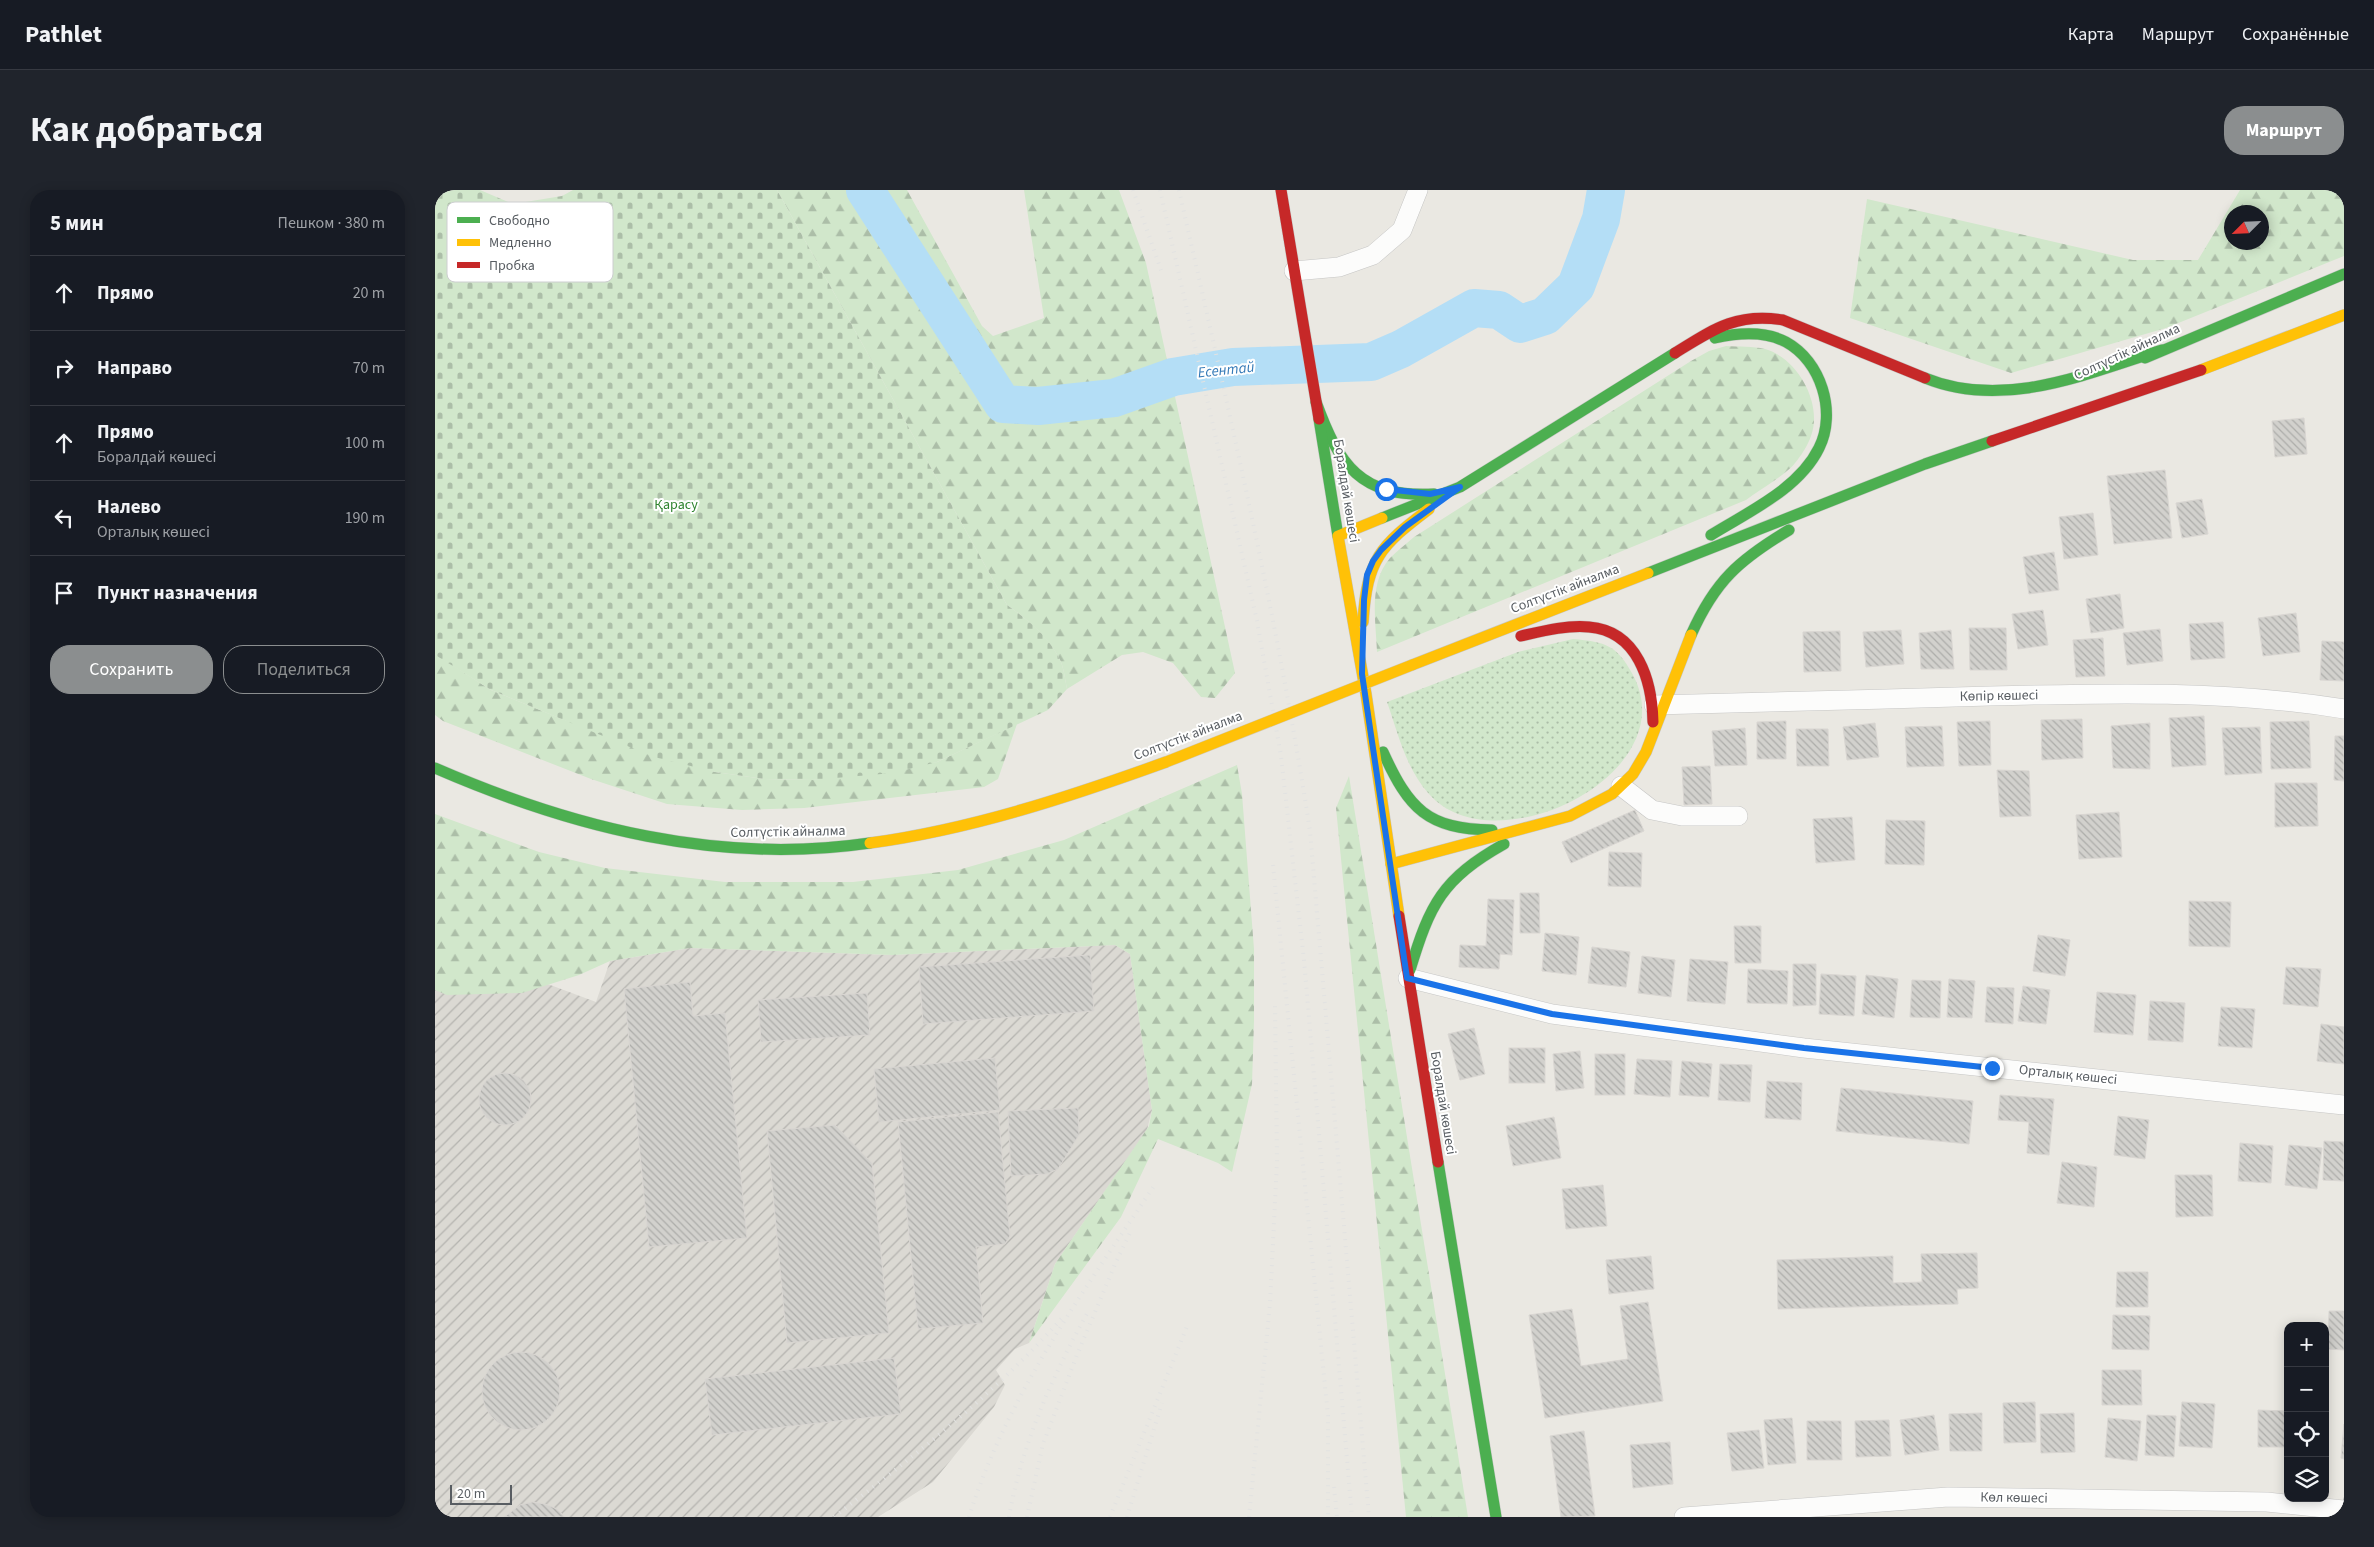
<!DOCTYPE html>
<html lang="ru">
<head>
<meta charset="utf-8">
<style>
	:root { --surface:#171b24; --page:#20242c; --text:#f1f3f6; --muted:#9ea1a6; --line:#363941; --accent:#8b8e8f }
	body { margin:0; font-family:"Source Sans 3",sans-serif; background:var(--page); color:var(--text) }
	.controls { position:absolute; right:15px; bottom:15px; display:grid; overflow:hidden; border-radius:10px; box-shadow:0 2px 12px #0003 }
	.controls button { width:45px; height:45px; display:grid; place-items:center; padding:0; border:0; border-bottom:1px solid var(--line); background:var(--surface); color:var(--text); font:25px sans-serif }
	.compass { position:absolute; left:1789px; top:15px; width:45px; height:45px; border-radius:50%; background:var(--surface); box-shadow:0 2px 12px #0003; rotate:246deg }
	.scale { position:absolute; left:15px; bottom:12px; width:62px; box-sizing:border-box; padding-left:5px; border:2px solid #585d62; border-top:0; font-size:14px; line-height:18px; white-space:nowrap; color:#585d62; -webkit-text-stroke:4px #fff; paint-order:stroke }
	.stop { position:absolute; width:15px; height:15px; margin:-11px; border:4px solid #1a73e8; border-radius:50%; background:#fff }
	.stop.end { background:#1a73e8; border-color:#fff; box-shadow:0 1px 5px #0008 }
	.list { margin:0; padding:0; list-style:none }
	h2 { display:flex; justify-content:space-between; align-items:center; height:65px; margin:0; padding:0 20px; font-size:21px }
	h2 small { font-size:16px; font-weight:400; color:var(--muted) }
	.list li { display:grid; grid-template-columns:32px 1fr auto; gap:15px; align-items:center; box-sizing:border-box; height:75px; padding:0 20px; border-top:1px solid var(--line) }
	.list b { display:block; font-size:19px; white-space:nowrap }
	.list p { margin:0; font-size:16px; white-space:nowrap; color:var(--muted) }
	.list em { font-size:16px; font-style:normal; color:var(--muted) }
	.actions { display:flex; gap:10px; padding:15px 20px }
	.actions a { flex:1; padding:11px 0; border:1px solid var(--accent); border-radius:20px; text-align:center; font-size:18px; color:var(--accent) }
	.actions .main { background:var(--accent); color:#fff }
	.icon { flex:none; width:28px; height:28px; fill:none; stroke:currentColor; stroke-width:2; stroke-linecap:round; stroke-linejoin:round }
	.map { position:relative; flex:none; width:1909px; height:1327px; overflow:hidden; border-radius:20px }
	header { display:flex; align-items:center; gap:30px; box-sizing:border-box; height:70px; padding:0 25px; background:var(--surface); border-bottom:1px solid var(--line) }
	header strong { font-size:24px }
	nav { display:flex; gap:28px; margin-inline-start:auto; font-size:18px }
	.intro { display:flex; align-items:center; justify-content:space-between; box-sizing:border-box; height:120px; padding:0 30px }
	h1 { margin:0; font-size:35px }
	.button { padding:12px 22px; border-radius:20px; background:var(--accent); color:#fff; font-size:18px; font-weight:700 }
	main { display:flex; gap:30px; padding:0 30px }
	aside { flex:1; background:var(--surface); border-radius:20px; box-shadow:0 2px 12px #0003 }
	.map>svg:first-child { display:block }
	.industrial { fill:url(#industrial-furrows) }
	.grass { fill:url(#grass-dots) }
	.forest { fill:url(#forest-firs); fill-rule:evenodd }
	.cemetery { fill:url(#cemetery-stones) }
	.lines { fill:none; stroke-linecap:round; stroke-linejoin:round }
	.river { stroke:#b4def6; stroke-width:38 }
	.building { fill:url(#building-back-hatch); stroke:#d9d6d2 }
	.street-casing { stroke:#c6c6c5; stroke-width:20 }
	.fast-casing { stroke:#c5c6c4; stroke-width:12 }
	.slow-casing { stroke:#c5c6c4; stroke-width:12 }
	.jam-casing { stroke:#c5c6c4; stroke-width:12 }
	.street { stroke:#fcfcfb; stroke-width:19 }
	.fast { stroke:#4caf50; stroke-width:11 }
	.slow { stroke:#ffc107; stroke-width:11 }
	.jam { stroke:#c62828; stroke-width:11 }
	.rail { stroke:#e2e2e1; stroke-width:4; stroke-dasharray:1 6; stroke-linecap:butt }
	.slow-bridge-casing { stroke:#d3c8ae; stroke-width:12; stroke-linecap:butt }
	.slow-bridge { stroke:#ffc107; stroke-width:11 }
	.route { stroke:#1a73e8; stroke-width:6 }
	.labels { text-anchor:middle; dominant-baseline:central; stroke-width:4; stroke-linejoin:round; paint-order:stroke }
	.street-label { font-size:14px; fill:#585d62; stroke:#fff }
	.park-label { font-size:14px; fill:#2e832e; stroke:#fff }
	.water-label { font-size:15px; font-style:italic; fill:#357ab7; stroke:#fff }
	.key { fill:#fff; stroke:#cdced0; stroke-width:1 }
	.key-label { font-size:14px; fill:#585d62 }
</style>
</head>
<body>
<header>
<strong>Pathlet</strong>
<nav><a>Карта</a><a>Маршрут</a><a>Сохранённые</a></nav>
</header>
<div class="intro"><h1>Как добраться</h1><a class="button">Маршрут</a></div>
<main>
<aside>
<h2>5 мин<small>Пешком · 380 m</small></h2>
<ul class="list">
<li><svg class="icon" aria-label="ahead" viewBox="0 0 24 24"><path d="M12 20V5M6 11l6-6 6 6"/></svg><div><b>Прямо</b></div><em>20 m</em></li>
<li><svg class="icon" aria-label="right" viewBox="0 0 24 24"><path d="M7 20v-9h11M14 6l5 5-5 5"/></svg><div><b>Направо</b></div><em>70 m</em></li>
<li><svg class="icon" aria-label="ahead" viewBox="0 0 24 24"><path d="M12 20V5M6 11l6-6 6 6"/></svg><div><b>Прямо</b><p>Боралдай көшесі</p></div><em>100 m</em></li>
<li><svg class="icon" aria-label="left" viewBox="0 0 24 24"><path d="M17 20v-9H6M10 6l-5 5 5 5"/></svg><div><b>Налево</b><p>Орталық көшесі</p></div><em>190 m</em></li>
<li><svg class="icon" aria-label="arrive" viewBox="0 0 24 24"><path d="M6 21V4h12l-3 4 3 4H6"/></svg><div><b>Пункт назначения</b></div></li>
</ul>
<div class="actions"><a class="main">Сохранить</a><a>Поделиться</a></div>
</aside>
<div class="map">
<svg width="1909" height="1327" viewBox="0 0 1909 1327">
	<defs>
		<pattern id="industrial-furrows" width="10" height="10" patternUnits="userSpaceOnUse" patternTransform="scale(1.25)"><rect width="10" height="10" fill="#dbd9d3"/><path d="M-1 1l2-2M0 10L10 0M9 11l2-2" fill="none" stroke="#b4b3af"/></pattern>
		<pattern id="grass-dots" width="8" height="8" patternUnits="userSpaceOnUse" patternTransform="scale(1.25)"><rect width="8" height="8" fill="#d1e7cb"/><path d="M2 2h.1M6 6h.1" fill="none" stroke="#acbea8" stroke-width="1.8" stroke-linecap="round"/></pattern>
		<pattern id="forest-firs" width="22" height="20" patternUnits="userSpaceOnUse" patternTransform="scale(1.25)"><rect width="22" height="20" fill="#d1e7cb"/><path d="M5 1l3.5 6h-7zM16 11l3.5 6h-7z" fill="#acbea8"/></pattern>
		<pattern id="cemetery-stones" width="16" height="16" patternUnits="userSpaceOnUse" patternTransform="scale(1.25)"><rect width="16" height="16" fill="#d1e7cb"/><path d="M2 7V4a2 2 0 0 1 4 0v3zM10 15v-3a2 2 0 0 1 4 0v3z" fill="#acbea8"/></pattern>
		<pattern id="building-back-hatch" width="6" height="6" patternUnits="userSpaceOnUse" patternTransform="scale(1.25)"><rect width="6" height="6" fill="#d2d1cd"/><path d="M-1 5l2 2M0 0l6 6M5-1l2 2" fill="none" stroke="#adadaa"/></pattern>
	</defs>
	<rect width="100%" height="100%" fill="#eae8e2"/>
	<path class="industrial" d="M0 752 161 812 175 771 255 758 457 765 680 755 695 764 717 920 712 940 620 1074 594 1153 580 1159 561 1180 570 1195 559 1217 498 1292 443 1327H0Z"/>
	<path class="grass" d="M1138 449C1171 452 1182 455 1198 485 1251 584 1059 678 994 604 971 579 963 543 952 512L1083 462Z"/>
	<g class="forest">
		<path d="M342 0H472L547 136 558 146 609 128 589 0H684L711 73 800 483 780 508 766 507 738 473 708 462 687 465 632 499C630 489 629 477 624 468 612 446 593 430 572 415Z"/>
		<path d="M1805 0H1909V66L1731 138 1576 183 1415 128 1432 9 1698 70H1763ZM1796 22H1826V52H1796Z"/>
		<path d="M1291 156C1304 157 1318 156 1330 159 1363 168 1388 214 1376 246 1373 255 1366 266 1360 273 1352 284 1323 301 1311 310L942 462C941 432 933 393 955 368 962 361 971 354 979 347L1256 171 1274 161Z"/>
		<path d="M0 464 56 500 127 529 280 582 329 589 377 590 502 572 582 534 563 589 549 597 369 618 307 620 232 614 156 589 8 531 0 525Z"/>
		<path d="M802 575 807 604 819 759V831L817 894 797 982 783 973 723 949 686 1027 594 1153 620 1074 714 936 717 920 695 764 680 755 457 765 255 758 175 771 144 785 87 803 12 805 0 800V624L104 662 170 678 290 692H418L523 680 629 650Z"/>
		<path d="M914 586 1033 1327H971L901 618Z"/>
	</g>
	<path class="cemetery" d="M0 0H45L78 14 127 6 138 0H342L572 415C593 430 612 445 624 468 629 477 630 489 632 499L613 520 502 572 458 583 377 590 329 589 280 582 219 567 56 500 2 466 0 464Z"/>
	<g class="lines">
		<path class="river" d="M430 0 568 214 603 216 679 208 738 187 798 177 936 172 966 159 1039 118 1064 120 1085 134 1110 126 1141 96 1166 29 1171 0"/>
	</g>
	<g class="building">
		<path d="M1869 228 1872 264 1840 267 1837 231Z"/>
		<path d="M1730 280 1737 348 1679 354 1672 286Z"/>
		<path d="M1767 309 1773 344 1747 348 1741 313Z"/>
		<path d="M1658 323 1663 365 1629 369 1624 327Z"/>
		<path d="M1619 362 1624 400 1594 404 1588 367Z"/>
		<path d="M1685 404 1689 438 1656 443 1651 409Z"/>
		<path d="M1608 420 1613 455 1583 459 1577 424Z"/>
		<path d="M1861 423 1865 462 1828 466 1823 428Z"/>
		<path d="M1788 432 1790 468 1756 470 1754 434Z"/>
		<path d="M1534 438H1571L1572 480H1535Z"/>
		<path d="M1725 439 1728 471 1692 475 1688 443Z"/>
		<path d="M1466 440 1469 474 1431 477 1428 442Z"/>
		<path d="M1516 440 1519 479H1486L1484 443Z"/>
		<path d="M1405 441 1406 481 1369 482 1368 442Z"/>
		<path d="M1668 448 1670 486 1641 487 1638 450Z"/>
		<path d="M1887 451 1909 452V491L1885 490Z"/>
		<path d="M1769 526 1771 575 1737 577 1734 528Z"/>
		<path d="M1647 529 1648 568 1607 570 1606 530Z"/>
		<path d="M1351 531V569H1322V532Z"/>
		<path d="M1555 531 1556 575 1524 576 1522 532Z"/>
		<path d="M1874 531 1876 578 1836 579 1835 532Z"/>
		<path d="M1440 533 1444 567 1412 570 1408 537Z"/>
		<path d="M1715 533V579L1678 578 1676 536Z"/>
		<path d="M1507 536 1509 576 1472 577 1470 537Z"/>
		<path d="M1825 537 1827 583 1790 585 1787 538Z"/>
		<path d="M1310 538 1312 575 1280 576 1277 541Z"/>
		<path d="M1361 539H1393L1394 576H1362Z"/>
		<path d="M1900 546H1909V591L1899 590Z"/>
		<path d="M1275 576 1277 614 1249 615 1247 577Z"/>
		<path d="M1562 580 1594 581 1596 626 1565 627Z"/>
		<path d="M1840 593H1882L1883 636 1840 637Z"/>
		<path d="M1200 620 1209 641 1136 673 1127 652Z"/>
		<path d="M1684 622 1687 667 1644 669 1641 625Z"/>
		<path d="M1417 627 1420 670 1381 673 1378 629Z"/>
		<path d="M1451 630 1490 631 1489 675 1450 674Z"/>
		<path d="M1174 662 1207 663 1206 697 1173 696Z"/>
		<path d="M1085 703H1104L1105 743H1085Z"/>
		<path d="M1053 709 1079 710 1077 765 1065 764 1064 779 1024 777 1025 755 1051 756Z"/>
		<path d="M1754 711 1796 712 1795 757 1754 756Z"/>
		<path d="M1299 736H1326V773H1300Z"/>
		<path d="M1110 743 1144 747 1141 785 1107 781Z"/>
		<path d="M1603 745 1635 750 1630 786 1598 781Z"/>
		<path d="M1157 757 1195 762 1191 797 1153 793Z"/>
		<path d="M655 765 659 821 488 834 484 777Z"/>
		<path d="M1207 766 1240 770 1236 807 1203 803Z"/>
		<path d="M1255 769 1293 772 1290 814 1252 811Z"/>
		<path d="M1358 774H1381V815L1358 816Z"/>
		<path d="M1851 777 1886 779 1883 817 1848 814Z"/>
		<path d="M1313 779 1353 781 1352 814 1312 813Z"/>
		<path d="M1386 784 1421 786 1419 826 1384 824Z"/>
		<path d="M1431 785 1463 789 1459 828 1427 824Z"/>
		<path d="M1514 789 1540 791 1537 828 1512 827Z"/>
		<path d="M1477 790 1506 791 1505 828 1475 827Z"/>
		<path d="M255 792 258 826 290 823 312 1048 214 1057 189 799Z"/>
		<path d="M1588 796 1615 800 1611 834 1583 831Z"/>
		<path d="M1552 797 1579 798 1578 834 1550 832Z"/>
		<path d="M1662 802 1701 805 1698 845 1659 842Z"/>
		<path d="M432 803 435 845 326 852 323 810Z"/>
		<path d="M1715 811 1750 813 1748 852 1713 850Z"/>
		<path d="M1786 817 1820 819 1817 858 1783 856Z"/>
		<path d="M1886 834 1909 837V874L1882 871Z"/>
		<path d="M1039 838 1050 884 1025 890 1013 844Z"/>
		<rect x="1074" y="858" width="36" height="35"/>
		<path d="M1145 861 1149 898 1121 901 1118 864Z"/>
		<rect x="1160" y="864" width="30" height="41"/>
		<path d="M560 868 565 920 444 932 439 879Z"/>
		<path d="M1202 869 1237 871 1235 907 1199 904Z"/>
		<path d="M1247 871 1277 874 1274 907 1244 905Z"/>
		<path d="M1285 874 1317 875 1315 912 1283 910Z"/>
		<circle cx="70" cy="909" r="26"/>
		<path d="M1332 891 1367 893 1366 930 1330 928Z"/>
		<path d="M1406 898 1538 911 1534 954 1401 941Z"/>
		<path d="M1565 905 1619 909 1614 965 1592 963 1594 932 1563 930Z"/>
		<path d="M643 918 644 945 623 979 612 984 576 986 573 921Z"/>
		<path d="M563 922 575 1046 570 1054 541 1057 548 1133 483 1139 463 932Z"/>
		<path d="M1683 926 1714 930 1710 969 1679 965Z"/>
		<path d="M1119 927 1126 968 1078 976 1071 936Z"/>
		<path d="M400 935 437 973 454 1143 352 1153 332 941Z"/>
		<path d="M1889 951 1909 952V991L1888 990Z"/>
		<path d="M1805 953 1838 956 1836 993 1803 991Z"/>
		<path d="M1854 955 1887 958 1882 999 1850 995Z"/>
		<path d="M1627 972 1662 977 1659 1017 1622 1013Z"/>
		<path d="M1740 985H1777L1778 1026 1741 1027Z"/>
		<path d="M1168 995 1172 1036 1131 1039 1127 999Z"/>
		<path d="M1542 1063 1543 1098 1522 1099 1523 1114 1343 1119 1342 1070 1458 1066V1093L1487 1092 1486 1064Z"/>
		<path d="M1216 1066 1219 1099 1174 1104 1171 1070Z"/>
		<path d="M1682 1082H1713V1117H1681Z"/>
		<path d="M1213 1112 1228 1211 1110 1228 1094 1125 1137 1119 1146 1176 1193 1169 1185 1116Z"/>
		<path d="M1894 1121H1909V1160L1893 1159Z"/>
		<path d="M1678 1125 1715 1126 1714 1160 1677 1159Z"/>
		<circle cx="86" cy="1201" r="39"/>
		<path d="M459 1168 466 1224 277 1245 270 1189Z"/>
		<path d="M1667 1180H1706L1707 1215H1667Z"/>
		<path d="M1600 1212 1601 1252 1569 1253 1568 1213Z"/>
		<path d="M1747 1212 1780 1214 1777 1258 1744 1256Z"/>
		<path d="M1823 1220 1853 1221V1257H1823Z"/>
		<path d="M1547 1223V1261H1515L1514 1224Z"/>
		<path d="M1639 1223 1640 1262 1606 1263 1605 1224Z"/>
		<path d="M1499 1225 1504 1260 1470 1265 1465 1230Z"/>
		<path d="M1712 1225 1741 1226 1739 1267 1710 1265Z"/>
		<path d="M1357 1228 1361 1273 1333 1275 1329 1230Z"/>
		<path d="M1673 1228 1706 1231 1702 1271 1670 1267Z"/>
		<path d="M1454 1230 1456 1266 1421 1267 1420 1231Z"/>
		<path d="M1372 1231H1406L1407 1270H1372Z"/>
		<path d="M1909 1234V1269L1906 1268Z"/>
		<path d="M1324 1240 1329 1278 1297 1281 1292 1243Z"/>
		<path d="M1149 1241 1160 1326 1126 1327 1115 1246Z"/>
		<path d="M1235 1252 1238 1294 1198 1298 1195 1255Z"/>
		<path d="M97 1312 110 1314 122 1319 130 1327H69L85 1315Z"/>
	</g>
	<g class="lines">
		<g class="street-casing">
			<g id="street">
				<path d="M859 81 904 77 938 65 967 40 983 0"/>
				<path d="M1219 515C1331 513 1443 509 1555 506 1672 503 1793 500 1909 519"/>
				<path d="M1186 596 1217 620 1247 626H1303"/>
				<path d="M973 788 1117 824 1369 858 1909 915"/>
				<path d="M1249 1327 1513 1307 1832 1312 1909 1320"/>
			</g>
		</g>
		<g class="fast-casing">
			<g id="fast">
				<path d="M1710 168 1909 84"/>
				<path d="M1490 188C1568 220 1651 184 1727 160"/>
				<path d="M881 212C904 275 925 308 999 304"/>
				<path d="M884 229 903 346"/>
				<path d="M947 328 1025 297 1240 163"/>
				<path d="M1276 345C1313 322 1364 299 1384 258 1402 222 1386 171 1351 152 1330 141 1302 143 1280 148"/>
				<path d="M1213 383 1490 274 1557 251"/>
				<path d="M1256 445C1280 391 1304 370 1354 340"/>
				<path d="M948 562C974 619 992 639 1057 640"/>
				<path d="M0 578C138 638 284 675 435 653"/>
				<path d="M975 780C995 714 1007 689 1069 654"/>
				<path d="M1003 972 1061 1327"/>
			</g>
		</g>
		<g class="slow-casing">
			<g id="slow">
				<path d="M1766 180 1909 125"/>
				<path d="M947 328 903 346 931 504 964 726"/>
				<path d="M928 432C932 369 945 356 994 319"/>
				<path d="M977 475 1213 383"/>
				<path d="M435 653C537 639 634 607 731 572"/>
				<path d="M956 674 1135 626 1177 604 1198 584 1211 562 1256 445"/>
			</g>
		</g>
		<g class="jam-casing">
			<g id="jam">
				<path d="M846 0 884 229"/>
				<path d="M1240 163C1277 140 1302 122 1348 130L1490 188"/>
				<path d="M1557 251 1766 180"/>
				<path d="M1086 446C1108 441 1131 435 1154 437 1203 441 1217 491 1218 532"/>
				<path d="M964 726 1003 972"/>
			</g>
		</g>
		<use href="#street" class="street"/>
		<use href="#fast" class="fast"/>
		<use href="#slow" class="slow"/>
		<use href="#jam" class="jam"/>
		<g class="rail">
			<path d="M698 0 727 83"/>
			<path d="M725 0 822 431 846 566 869 770 917 1327"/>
			<path d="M744 0C792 213 842 425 875 641L934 1327"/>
			<path d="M838 675 893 1226V1327"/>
			<path d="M899 1297 902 1327"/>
			<path d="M399 1327C479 1266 560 1204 627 1128"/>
			<path d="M534 1327C572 1205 649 1101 719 996"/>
			<path d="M574 1327C587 1253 618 1185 654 1120"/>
			<path d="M592 1327 608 1254 642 1165 681 1072 696 1041"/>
			<path d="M675 1327 753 1134"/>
			<path d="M692 1327 727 1213"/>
			<path d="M814 1327 835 1114 842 971 840 816"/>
		</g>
		<g class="slow-bridge-casing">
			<path id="slow-bridge" d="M731 572 977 475"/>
		</g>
		<use href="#slow-bridge" class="slow-bridge"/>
	</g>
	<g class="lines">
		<path class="route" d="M951 299 995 304 1025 297 970 337 946 360 938 371 932 385 929 410 927 484 972 788 1117 824 1369 858 1557 878"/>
	</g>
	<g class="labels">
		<g class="street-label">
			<text transform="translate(1692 162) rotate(-25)">Солтүстік айналма</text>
			<text transform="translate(911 301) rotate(81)">Боралдай көшесі</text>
			<text transform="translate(1130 399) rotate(-21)">Солтүстік айналма</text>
			<text transform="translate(1564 506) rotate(-1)">Көпір көшесі</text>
			<text transform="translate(753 546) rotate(-21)">Солтүстік айналма</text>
			<text transform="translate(353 642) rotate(-1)">Солтүстік айналма</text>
			<text transform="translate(1633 885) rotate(6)">Орталық көшесі</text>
			<text transform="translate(1008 913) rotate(81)">Боралдай көшесі</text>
			<text transform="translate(1579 1308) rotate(1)">Көл көшесі</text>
		</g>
		<g class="park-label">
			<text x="241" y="315">Қарасу</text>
		</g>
		<g class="water-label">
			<text transform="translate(791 180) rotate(-6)">Есентай</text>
		</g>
	</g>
	<rect x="12" y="12" width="166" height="80" rx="8" class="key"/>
	<rect x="22" y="27" width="23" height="6" fill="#4caf50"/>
	<rect x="22" y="49" width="23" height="7" fill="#ffc107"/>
	<rect x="22" y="72" width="23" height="6" fill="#c62828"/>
	<g class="key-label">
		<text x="54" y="35">Свободно</text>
		<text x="54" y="57">Медленно</text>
		<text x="54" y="80">Пробка</text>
	</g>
</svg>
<div class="controls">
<button>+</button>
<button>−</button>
<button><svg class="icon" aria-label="locate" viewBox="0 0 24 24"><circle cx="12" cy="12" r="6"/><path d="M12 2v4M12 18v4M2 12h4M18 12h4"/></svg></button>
<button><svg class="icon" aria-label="layers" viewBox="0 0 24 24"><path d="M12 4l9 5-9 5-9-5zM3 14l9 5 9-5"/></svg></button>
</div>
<svg class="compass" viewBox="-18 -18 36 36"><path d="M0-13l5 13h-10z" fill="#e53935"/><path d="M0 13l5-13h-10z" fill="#9ea1a6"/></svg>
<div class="scale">20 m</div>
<div class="stop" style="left:951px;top:299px"></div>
<div class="stop end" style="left:1557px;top:878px"></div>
</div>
</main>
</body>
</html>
